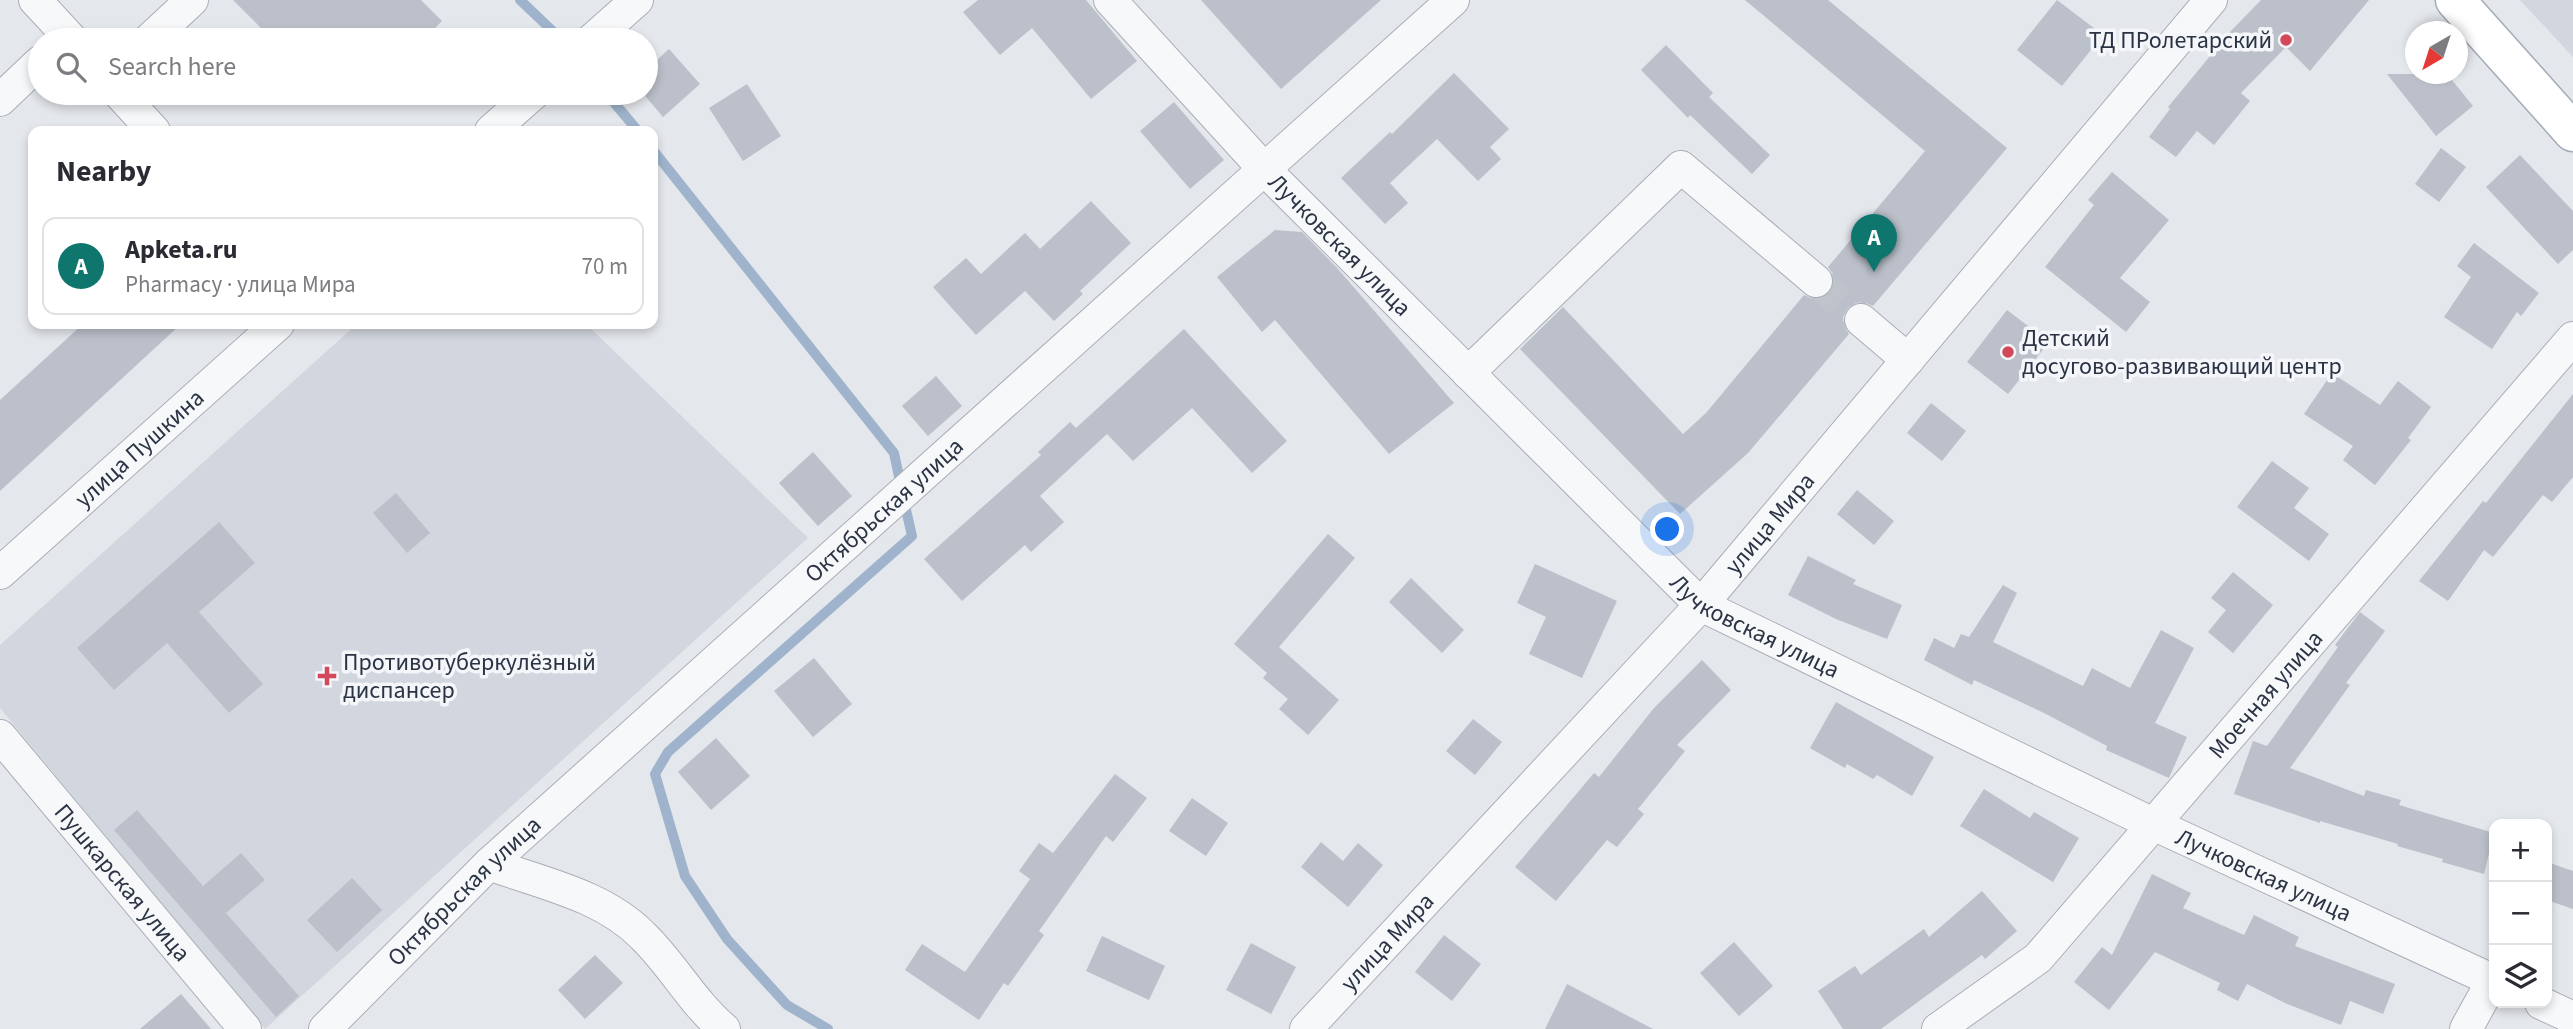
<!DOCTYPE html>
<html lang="en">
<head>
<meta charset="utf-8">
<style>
	:root { --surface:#fff; --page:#f7f7f7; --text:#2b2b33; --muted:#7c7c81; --line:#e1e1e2; --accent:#0f766e }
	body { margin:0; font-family:"Source Sans 3",sans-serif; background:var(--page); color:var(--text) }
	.controls { position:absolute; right:21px; bottom:21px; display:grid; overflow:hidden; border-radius:14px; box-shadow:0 4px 10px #0003 }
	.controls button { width:63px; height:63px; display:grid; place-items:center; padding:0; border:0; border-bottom:2px solid var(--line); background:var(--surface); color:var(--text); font:35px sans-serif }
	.compass { position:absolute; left:2405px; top:21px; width:63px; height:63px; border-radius:50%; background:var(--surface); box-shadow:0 4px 10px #0003; rotate:219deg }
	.you { position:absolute; left:1668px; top:530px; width:24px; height:24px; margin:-18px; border:5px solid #fff; border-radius:50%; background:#1a73e8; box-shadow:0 0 0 10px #1a73e833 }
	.badge { display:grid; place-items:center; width:46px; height:46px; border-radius:50%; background:var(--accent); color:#fff; font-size:23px; font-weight:700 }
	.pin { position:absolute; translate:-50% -58px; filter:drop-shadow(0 2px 4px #0008) }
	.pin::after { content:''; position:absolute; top:37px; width:24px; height:21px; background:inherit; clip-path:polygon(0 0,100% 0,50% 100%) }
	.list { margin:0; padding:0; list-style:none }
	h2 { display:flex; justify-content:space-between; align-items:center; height:91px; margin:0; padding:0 28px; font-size:30px }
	h2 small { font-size:23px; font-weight:400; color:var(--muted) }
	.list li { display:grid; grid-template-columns:46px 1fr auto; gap:21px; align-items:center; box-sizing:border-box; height:98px; margin:0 14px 14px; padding:0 14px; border:2px solid var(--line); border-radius:14px }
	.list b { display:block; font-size:26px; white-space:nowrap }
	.list p { margin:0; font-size:23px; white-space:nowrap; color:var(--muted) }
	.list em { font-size:23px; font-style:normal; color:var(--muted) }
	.icon { flex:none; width:38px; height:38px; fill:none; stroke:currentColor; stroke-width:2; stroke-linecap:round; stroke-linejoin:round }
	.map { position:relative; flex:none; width:2573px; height:1029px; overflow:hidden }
	.search { position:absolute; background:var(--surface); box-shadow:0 4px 10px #0003; left:28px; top:28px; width:630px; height:77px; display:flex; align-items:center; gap:18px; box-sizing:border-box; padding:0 24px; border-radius:38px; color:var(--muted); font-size:26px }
	.panel { position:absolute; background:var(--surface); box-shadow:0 4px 10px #0003; left:28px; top:126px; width:630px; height:203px; border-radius:14px }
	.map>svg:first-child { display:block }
	.built { fill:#d2d6de }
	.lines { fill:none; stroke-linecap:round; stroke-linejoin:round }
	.stream { stroke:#9fb4cc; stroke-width:10 }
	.building { fill:#bbc0ca }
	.minor-tunnel { stroke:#bfc3cb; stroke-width:32; stroke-dasharray:32 16; stroke-linecap:butt }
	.minor-casing { stroke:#a9aeb7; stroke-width:34 }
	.major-casing { stroke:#a3abb8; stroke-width:41 }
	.minor { stroke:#f7f8fa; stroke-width:32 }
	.major { stroke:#fff; stroke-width:38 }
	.poi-dot { fill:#d1495b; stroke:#f4f6f9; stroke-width:2.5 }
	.labels { text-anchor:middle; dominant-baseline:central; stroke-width:7; stroke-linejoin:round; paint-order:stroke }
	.poi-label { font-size:24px; fill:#2b3445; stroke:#f4f6f9; text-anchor:start }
	.street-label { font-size:24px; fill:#2b3445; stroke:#f4f6f9 }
</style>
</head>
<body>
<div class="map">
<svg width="2573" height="1029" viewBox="0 0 2573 1029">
	<rect width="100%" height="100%" fill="#e4e7ec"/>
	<g class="built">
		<path d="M2520 0H2573V57Z"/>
		<path d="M357 324H586L808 538 265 1029 0 708V645Z"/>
	</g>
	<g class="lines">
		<g class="stream">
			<path d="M520 0 562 40"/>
			<path d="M606 93 638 131"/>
			<path d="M653 150 894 453 901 486"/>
			<path d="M828 1029 787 1005 727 939 685 876 655 774 668 752 912 536 904 501"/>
		</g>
	</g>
	<g class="building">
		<path d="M233 0H421L442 21 423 40H273Z"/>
		<path d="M978 0H1086L1137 61 1091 99 1032 28 1000 55 963 12Z"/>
		<path d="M1201 0H1381L1281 89Z"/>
		<path d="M1745 0H1828L2007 148 1873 306 1864 302 1856 303 1848 308 1843 317 1844 326 1849 334 1748 453 1680 514 1520 349 1563 307 1683 434 1706 413 1804 295 1813 299 1823 298 1830 293 1834 284 1833 274 1828 267 1925 151Z"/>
		<path d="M2057 0 2103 35 2062 86 2017 50Z"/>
		<path d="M2261 0H2369L2310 71 2286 47 2241 93 2250 101 2214 145 2197 131 2176 157 2149 137 2170 109 2168 107 2229 33Z"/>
		<path d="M1666 45 1713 93 1709 97 1770 155 1752 174 1690 115 1688 118 1641 70Z"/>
		<path d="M669 49 700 84 663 117 646 97V70Z"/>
		<path d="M1454 73 1509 129 1490 147 1501 159 1478 181 1437 139 1390 183 1408 203 1385 224 1341 178 1390 132 1392 134Z"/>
		<path d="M2387 74H2447L2473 106 2436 136Z"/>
		<path d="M747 84 781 136 743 161 709 108Z"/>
		<path d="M1174 102 1224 160 1190 189 1140 131Z"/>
		<path d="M2441 148 2466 167 2439 202 2415 184Z"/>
		<path d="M2520 155 2573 211V250L2558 264 2486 187Z"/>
		<path d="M2112 172 2169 220 2120 278 2150 302 2126 332 2045 267 2094 205 2088 200Z"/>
		<path d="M1091 201 1131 243 1080 291 1083 294 1054 321 1025 291 976 335 933 287 966 258 981 274 1025 233 1040 249Z"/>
		<path d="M1275 230 1302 232 1338 269 1454 403 1389 454 1275 320 1262 332 1217 277Z"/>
		<path d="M2474 243 2539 293 2521 316 2517 312 2492 349 2444 317 2471 277 2457 266Z"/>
		<path d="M2007 310 2049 342 2008 394 1967 362Z"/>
		<path d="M83 324H181L0 491V400Z"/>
		<path d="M1184 329 1287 441 1252 473 1192 408 1133 461 1107 434 1040 496 1064 522 1031 552 1025 545 962 601 924 559 1041 455 1038 452 1070 422 1076 428Z"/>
		<path d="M2332 373 2380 405 2398 381 2431 407 2408 438 2411 440 2375 485 2343 460 2353 446 2304 414Z"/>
		<path d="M936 376 962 406 928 436 902 406Z"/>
		<path d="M2573 394V477L2552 502 2543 495 2493 557 2484 550 2448 601 2419 581 2483 501 2486 503Z"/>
		<path d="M1931 403 1966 431 1942 461 1907 433Z"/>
		<path d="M813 452 852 496 818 526 779 483Z"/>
		<path d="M2272 461 2309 488 2294 508 2329 534 2309 561 2237 507Z"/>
		<path d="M1857 490 1894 521 1874 545 1837 514Z"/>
		<path d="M396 493 430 533 407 553 373 513Z"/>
		<path d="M219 522 255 563 199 612 263 684 229 713 167 643 114 690 77 648Z"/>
		<path d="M1328 534 1355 558 1279 647 1339 700 1308 735 1279 709 1288 699 1263 678 1267 673 1234 644Z"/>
		<path d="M1808 556 1856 580 1853 584 1902 605 1887 639 1836 619 1788 595Z"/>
		<path d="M1535 564 1617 601 1582 678 1529 654 1546 617 1517 603Z"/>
		<path d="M2233 572 2273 605 2233 653 2208 632 2226 610 2211 598Z"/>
		<path d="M1411 578 1464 630 1442 653 1389 602Z"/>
		<path d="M2003 585 2017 593 1993 642 2083 686 2092 668 2130 688 2161 630 2194 648 2155 723 2187 737 2169 778 2106 750 2107 746 2044 713 1974 680 1972 685 1924 660 1934 638 1954 648 1961 634 1969 637Z"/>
		<path d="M2360 612 2385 631 2346 683 2350 685 2290 768 2364 796 2366 790 2401 800 2399 805 2494 833 2484 874 2442 862 2443 859 2397 846 2398 844 2320 821V823L2234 794 2253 741 2267 746 2338 647 2335 645Z"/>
		<path d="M814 658 852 704 813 737 774 691Z"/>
		<path d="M1702 660 1731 690 1677 745 1685 751 1638 809 1644 814 1617 847 1607 840 1556 901 1515 867 1594 773 1599 777 1654 708Z"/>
		<path d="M1836 702 1934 757 1912 796 1877 775 1873 779 1847 764 1845 768 1810 748Z"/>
		<path d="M1473 719 1502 742 1475 775 1446 751Z"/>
		<path d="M716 738 750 776 711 810 678 772Z"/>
		<path d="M1115 774 1147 798 1113 842 1106 836 1039 931 1044 935 1008 986 1004 983 979 1020 905 970 922 944 965 972 1030 879 1019 871 1039 843 1053 853Z"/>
		<path d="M1984 789 2030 818 2034 812 2079 838 2053 882 1960 826Z"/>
		<path d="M1192 798 1228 823 1206 856 1169 831Z"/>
		<path d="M137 810 203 886 241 853 265 880 226 913 299 996 276 1017 114 830Z"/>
		<path d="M1321 842 1343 861 1358 843 1383 865 1348 907 1301 867Z"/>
		<path d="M2547 862 2573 871V909L2547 900Z"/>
		<path d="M2152 874 2191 893 2183 908 2244 935 2254 915 2299 937 2295 946 2395 984 2383 1014 2350 1001 2341 1025 2285 1003 2247 984 2238 1001 2217 990 2220 983 2155 952 2109 1010 2074 982 2102 947 2112 955Z"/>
		<path d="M352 878 382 910 337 952 307 920Z"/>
		<path d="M1982 891 2017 931 1985 959 1982 955 1881 1029H1843L1818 991 1855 966 1861 975 1924 929 1929 937Z"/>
		<path d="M1444 935 1481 964 1452 1001 1415 972Z"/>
		<path d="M1102 936 1165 966 1149 1000 1086 971Z"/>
		<path d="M1734 942 1773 986 1739 1016 1700 973Z"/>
		<path d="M1251 943 1296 967 1271 1014 1226 990Z"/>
		<path d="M595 955 623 983 585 1019 558 990Z"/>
		<path d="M1567 984 1653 1029H1545Z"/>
		<path d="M181 994 211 1029H140Z"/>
	</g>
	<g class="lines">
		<path class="minor-tunnel" d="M1816 281 1861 320"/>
		<g class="minor-casing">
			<g id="minor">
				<path d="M35 0 72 40"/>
				<path id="s1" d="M1110 0 1265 170 1701 605 2153 824 2494 981"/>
				<path d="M149 40 192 0"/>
				<path d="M592 40 637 0"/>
				<path d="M119 93 154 131"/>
				<path d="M0 100 40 62"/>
				<path d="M491 131 534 93"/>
				<path d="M1861 320 1908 360"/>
				<path d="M1468 373 1681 167 1816 281"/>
				<path id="s2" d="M0 573 278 324"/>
				<path id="s3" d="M0 736 245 1029"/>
				<path d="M489 864C541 883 603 895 643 936 673 965 692 1002 724 1029"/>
				<path d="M2541 1003 2573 1018"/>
				<path id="s4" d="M325 1029 489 864 1453 0"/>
				<path id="s5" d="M1306 1029 1701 605 2211 0"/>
				<path id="s6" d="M1938 1029 2038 958 2573 338"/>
				<path d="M2466 1029 2493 980"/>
			</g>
		</g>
		<g class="major-casing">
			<path id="major" d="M2455 0 2573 132"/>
		</g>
		<use href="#minor" class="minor"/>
		<use href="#major" class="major"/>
	</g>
	<g class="poi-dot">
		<circle cx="2286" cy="40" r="7"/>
		<circle cx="2008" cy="352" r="7"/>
		<path d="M323.5 665.5h7v7h7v7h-7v7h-7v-7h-7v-7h7z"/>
	</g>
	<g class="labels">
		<g class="poi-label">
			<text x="2272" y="40" text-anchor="end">ТД ПРолетарский</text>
			<text x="2022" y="338">Детский<tspan x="2022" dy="28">досугово-развивающий центр</tspan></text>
			<text x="343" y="662">Противотуберкулёзный<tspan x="343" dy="28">диспансер</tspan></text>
		</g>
		<g class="street-label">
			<text stroke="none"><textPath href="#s1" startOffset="336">Лучковская улица</textPath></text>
			<text stroke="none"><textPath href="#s2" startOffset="187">улица Пушкина</textPath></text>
			<text stroke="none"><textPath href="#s4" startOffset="763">Октябрьская улица</textPath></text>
			<text stroke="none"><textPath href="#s5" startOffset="686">улица Мира</textPath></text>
			<text stroke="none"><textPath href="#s1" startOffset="903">Лучковская улица</textPath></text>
			<text stroke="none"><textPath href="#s6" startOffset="471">Моечная улица</textPath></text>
			<text stroke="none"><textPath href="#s1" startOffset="1470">Лучковская улица</textPath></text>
			<text stroke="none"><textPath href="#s3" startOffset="191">Пушкарская улица</textPath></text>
			<text stroke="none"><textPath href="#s4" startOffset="196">Октябрьская улица</textPath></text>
			<text stroke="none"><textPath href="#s5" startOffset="119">улица Мира</textPath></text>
		</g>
	</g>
</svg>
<div class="controls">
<button>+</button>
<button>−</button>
<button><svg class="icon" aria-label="layers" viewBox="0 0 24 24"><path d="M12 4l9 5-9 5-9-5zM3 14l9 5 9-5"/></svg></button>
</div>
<svg class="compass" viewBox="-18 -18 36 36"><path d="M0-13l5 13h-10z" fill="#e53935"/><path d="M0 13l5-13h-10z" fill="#7c7c81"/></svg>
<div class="you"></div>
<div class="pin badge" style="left:1874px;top:272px">A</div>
<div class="search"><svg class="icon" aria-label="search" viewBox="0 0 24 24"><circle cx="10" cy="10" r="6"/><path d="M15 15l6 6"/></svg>Search here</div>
<section class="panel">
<h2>Nearby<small></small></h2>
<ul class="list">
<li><span class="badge">A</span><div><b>Apketa.ru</b><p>Pharmacy · улица Мира</p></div><em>70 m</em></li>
</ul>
</section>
</div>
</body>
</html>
